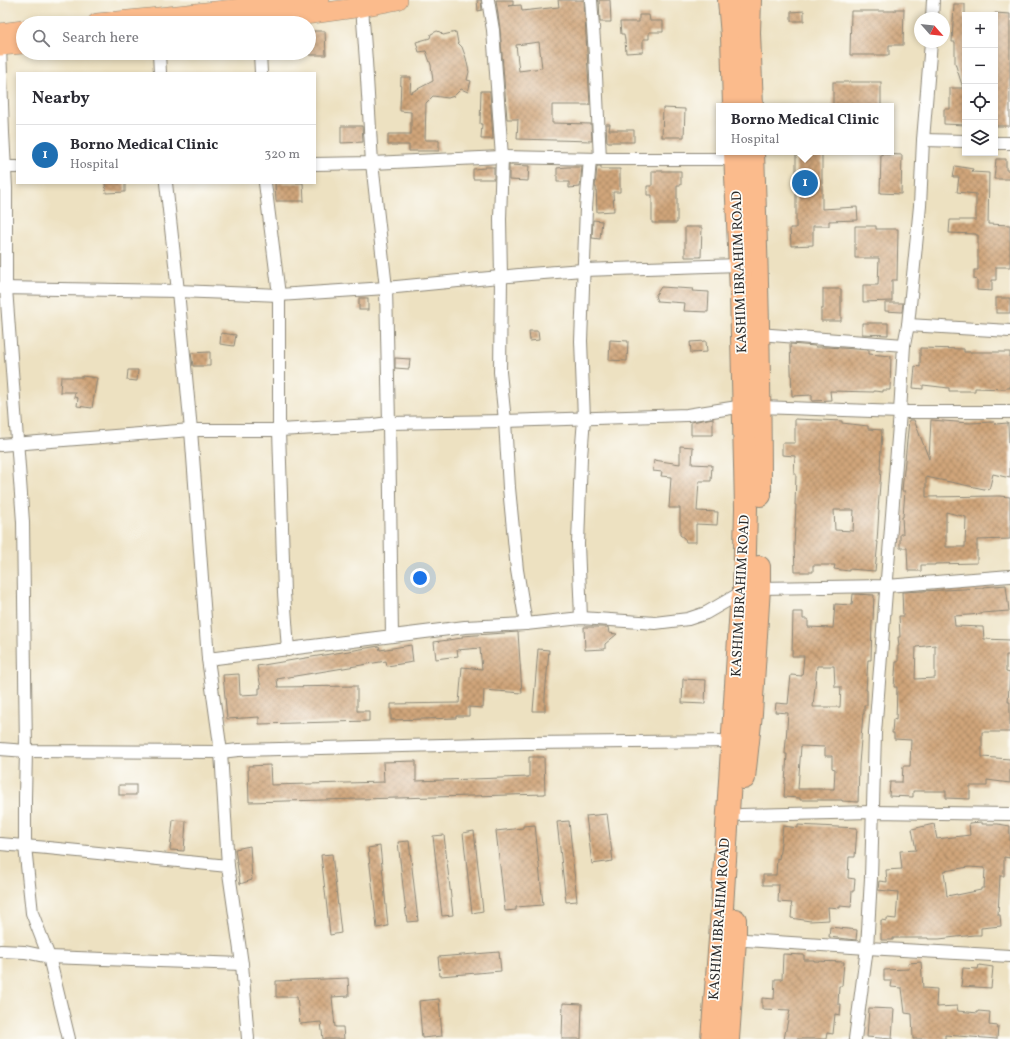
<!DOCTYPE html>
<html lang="en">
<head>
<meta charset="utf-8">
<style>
	:root { --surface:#fff; --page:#f2f2f3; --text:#2b2b33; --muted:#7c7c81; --line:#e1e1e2; --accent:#1f6fb2 }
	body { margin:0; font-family:Vollkorn,serif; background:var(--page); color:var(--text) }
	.controls { position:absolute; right:12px; top:12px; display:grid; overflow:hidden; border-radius:0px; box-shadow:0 2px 6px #0003 }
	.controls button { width:36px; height:36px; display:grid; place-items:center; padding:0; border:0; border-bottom:1px solid var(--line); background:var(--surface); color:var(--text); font:20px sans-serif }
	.compass { position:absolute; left:914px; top:12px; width:36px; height:36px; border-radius:50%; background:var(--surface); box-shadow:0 2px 6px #0003; rotate:117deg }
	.you { position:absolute; left:420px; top:578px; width:14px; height:14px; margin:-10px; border:3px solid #fff; border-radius:50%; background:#1a73e8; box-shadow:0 0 0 6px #1a73e833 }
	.badge { display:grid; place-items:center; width:26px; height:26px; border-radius:50%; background:var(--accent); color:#fff; font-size:13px; font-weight:700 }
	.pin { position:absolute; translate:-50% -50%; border:2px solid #fff; box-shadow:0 1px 4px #0006 }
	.popup { position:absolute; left:716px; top:103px; width:178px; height:52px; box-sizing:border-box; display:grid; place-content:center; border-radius:0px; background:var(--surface); filter:drop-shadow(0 1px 3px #0005); font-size:13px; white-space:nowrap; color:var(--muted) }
	.popup b { font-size:15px; color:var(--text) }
	.popup::after { content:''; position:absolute; left:50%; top:100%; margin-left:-8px; border:8px solid transparent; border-top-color:var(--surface) }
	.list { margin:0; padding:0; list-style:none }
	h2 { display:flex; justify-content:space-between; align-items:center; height:52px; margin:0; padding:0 16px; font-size:17px }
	h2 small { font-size:13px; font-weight:400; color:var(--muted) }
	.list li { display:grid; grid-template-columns:26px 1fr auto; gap:12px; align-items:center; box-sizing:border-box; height:60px; padding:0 16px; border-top:1px solid var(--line) }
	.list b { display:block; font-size:15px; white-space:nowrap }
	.list p { margin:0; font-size:13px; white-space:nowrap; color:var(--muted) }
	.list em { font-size:13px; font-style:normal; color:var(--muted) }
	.icon { flex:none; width:22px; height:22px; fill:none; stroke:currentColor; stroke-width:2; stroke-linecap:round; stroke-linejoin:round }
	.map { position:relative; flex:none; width:1010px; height:1039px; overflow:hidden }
	.search { position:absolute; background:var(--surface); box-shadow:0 2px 6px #0003; left:16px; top:16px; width:300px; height:44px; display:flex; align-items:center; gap:10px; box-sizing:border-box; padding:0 14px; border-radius:22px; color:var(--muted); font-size:15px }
	.panel { position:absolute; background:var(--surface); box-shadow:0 2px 6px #0003; left:16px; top:72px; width:300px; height:112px; border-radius:0px }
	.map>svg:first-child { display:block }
	.building { fill:url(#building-cross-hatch); fill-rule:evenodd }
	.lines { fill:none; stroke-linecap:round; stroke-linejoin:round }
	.street-casing { stroke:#8c8676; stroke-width:14 }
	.primary-casing { stroke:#8c8676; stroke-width:20 }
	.highway-casing { stroke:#8c8676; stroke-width:24 }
	.street { stroke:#fff; stroke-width:12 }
	.primary { stroke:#fbbb8c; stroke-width:19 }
	.highway { stroke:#fbbb8c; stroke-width:22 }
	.labels { text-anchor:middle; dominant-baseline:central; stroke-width:3.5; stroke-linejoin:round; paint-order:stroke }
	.street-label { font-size:14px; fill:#2b2b2b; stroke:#fdfcf7 }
</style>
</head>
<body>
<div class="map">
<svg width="1010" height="1039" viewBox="0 0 1010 1039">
	<defs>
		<pattern id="building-cross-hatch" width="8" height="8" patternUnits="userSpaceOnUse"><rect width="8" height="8" fill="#d0a57a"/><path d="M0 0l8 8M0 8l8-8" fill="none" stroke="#a98764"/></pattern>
	</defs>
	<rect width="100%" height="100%" fill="#fdfcf7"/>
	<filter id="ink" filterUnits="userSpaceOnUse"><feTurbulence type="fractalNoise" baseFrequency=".025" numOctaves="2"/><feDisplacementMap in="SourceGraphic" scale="8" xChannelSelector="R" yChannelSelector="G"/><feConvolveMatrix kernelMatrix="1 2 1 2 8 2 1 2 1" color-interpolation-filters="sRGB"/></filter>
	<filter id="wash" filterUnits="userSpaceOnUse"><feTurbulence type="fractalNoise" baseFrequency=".012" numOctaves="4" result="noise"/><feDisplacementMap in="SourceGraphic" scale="16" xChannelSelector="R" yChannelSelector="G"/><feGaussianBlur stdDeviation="0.9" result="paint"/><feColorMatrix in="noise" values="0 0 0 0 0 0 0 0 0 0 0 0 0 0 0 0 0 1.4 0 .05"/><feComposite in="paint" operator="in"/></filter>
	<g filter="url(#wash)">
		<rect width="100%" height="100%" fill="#ede1c1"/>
		<g id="blocks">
			<g class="building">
				<path d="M477 0H481L482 10 478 11Z"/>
				<path d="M496 0H513V5L508 6 521 5 522 11 559 7 558 0H584L590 105H552V123L591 124 592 141 517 139 518 119H507L500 29ZM539 42 542 68 519 71 516 45Z"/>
				<path d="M599 0H610L611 22H600Z"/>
				<path d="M954 4H965V125L944 124V109H950V88H963L955 63V42H952Z"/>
				<path d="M895 9H904L903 45H889V55H850L851 11H895Z"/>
				<path d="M804 11V21H791V12Z"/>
				<path d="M995 13 1010 14V126H996Z"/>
				<path d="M639 15H649L650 21H663V32H649V39H643V52L626 53 625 40 624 34H621L620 22H639Z"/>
				<path d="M309 31H325L326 55H309Z"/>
				<path d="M437 31 440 32 443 35 456 32 458 43 462 47 466 58 469 72 467 80 471 81 468 92 461 89 454 96 448 98 433 96 426 103 425 140H439V151H409V145H388V134H411V112L400 111 401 77H411L410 93 433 81 431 65 426 51 419 52 416 42 430 38 431 34Z"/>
				<rect x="833" y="82" width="48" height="24"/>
				<path d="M481 91H490L493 139H481L482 124H480Z"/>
				<path d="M663 108 685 109 684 137H662Z"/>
				<path d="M606 124H610L609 130H634V142H607Z"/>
				<path d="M341 126H362L363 142 341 143Z"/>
				<path d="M796 152H812V154H822V209L857 207 858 220 829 221V226H813V245L791 246 790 228H796Z"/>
				<path d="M881 154 902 155 901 194 880 193Z"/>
				<path d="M996 159H1006V170H1010V179H994Z"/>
				<path d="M509 165 529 166 528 181 509 180Z"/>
				<path d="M597 166H601V169H620V192H613L614 211 597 212 596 187H595Z"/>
				<path d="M955 166 973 169 972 172 989 173 988 224 1010 225V267H996V280H992V291L977 290V280L974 279V270H978V235H976V234L949 233 950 220H976V194L957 192 959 177H953Z"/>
				<path d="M485 167H494V179H473V169L485 168Z"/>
				<path d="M568 167H582L580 187 569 188V182H557V168Z"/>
				<path d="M652 171H681V185H677V223H652V195H647V186H652Z"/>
				<path d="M105 183H125V192L106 193Z"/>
				<path d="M275 183H303L304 201H276Z"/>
				<path d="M593 220 602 221 600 239 592 238Z"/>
				<path d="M855 226H876V229H898L897 280H892V301L863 302V285H878L879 258H855Z"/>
				<path d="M685 227H702L701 257H685Z"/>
				<path d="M661 287 693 289 692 291 709 292 708 312 684 311 685 303 657 301 655 296Z"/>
				<path d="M823 289H841V321H821V309H823Z"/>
				<rect x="359" y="298" width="9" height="12"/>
				<rect x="996" y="298" width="14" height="15"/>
				<path d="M885 303H903L902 312 885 311Z"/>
				<path d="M862 323H888V335L862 334Z"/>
				<path d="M529 331H538L539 340 530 341Z"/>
				<path d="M221 333 236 335 234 346 220 344Z"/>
				<path d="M610 340 628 341 627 361 609 360Z"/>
				<path d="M706 341 707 352 691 353 690 342Z"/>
				<path d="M790 344 815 346V347H828L869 350V354L891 356 890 390H883V392L874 391V392L830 391 831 400 812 401V395L792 396Z"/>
				<path d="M920 348 964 349V352H1010V388H1006V389L975 388V391H949V388L923 385V389L913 388 915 366 920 367Z"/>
				<path d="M210 352V366H193L191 353Z"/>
				<path d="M395 358 410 359 409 369 395 368Z"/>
				<path d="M128 370H138L137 381 127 380Z"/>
				<path d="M82 376 97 378 92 408 77 406 78 398 74 397 75 392H60L61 377H82Z"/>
				<path d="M713 418V435H691V422Z"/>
				<path d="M795 419 842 421V423L868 426V429L882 430 880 469H881L880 484 878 510H879L877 542H878L875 571 849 569V571L834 569 835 565H813V572H795L794 546 796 505H795L796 474H794L795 456 782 455V443H795ZM834 510H854L853 531 835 530Z"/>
				<path d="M909 420H914L929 459 931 420 969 423 994 422 995 424 1008 423 1009 445H1010V478L993 474 989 490 926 477V497L999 496 1010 497V539L977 540V563L935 564V565H921V571H908L907 548H900V534H903L902 517H903L905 491H902ZM946 512 966 517 965 547H946Z"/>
				<path d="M680 446 693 447 692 464 712 465 711 481H699L697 511 718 512 717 525 696 524V542H686L684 538 680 535V508H669L671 477 661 476 662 472 653 471 654 460 680 464Z"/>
				<path d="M1006 585 1009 611 982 613V614L954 616 955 626 983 627 984 639 1010 640V655H1006V672L1010 673 1008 702H1010V732H982V757L1010 759V783L987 780V786H970V799L946 798V791H913V797L889 796 890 782H902L903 766H910L911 740 894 739V733H892L893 719 896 720 897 687H894L896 662H898V646H899L898 637H900L899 616H903L902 592 983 588V587ZM935 645V678L915 679 916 647Z"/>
				<path d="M853 594 874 595 873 621H872L871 660H868L866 690H867V705H864V714H863L859 764 858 802 842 801V800H800V798L784 797 787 754H785L788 713 775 712 776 703 788 704 791 675 802 676 804 656H792L793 612H803V619H808V627L833 628 835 604 852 605ZM817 666H834L835 687H841L840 707H813ZM801 746 825 747V756H832V768L835 769 834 789H798Z"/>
				<path d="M584 627H608L609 633 617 634 605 644V649L585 650Z"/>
				<path d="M518 632 522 693 484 690 483 708 469 707V716H456V718L391 720V704L459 703 462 667 482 669 480 648 457 650 458 656 436 659 434 642 462 638V636Z"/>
				<path d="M411 645 413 662 387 666 386 661 277 679 278 687 357 686V711H369V721L259 724V717L227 719 223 675 239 674 240 695 259 694V688H261L257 666 379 646 380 650Z"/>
				<path d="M538 649 549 650 545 696V711H533Z"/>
				<path d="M683 679 706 680 705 704 682 703Z"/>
				<path d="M529 757H544L545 794 249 802 248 766 270 765 271 785 384 782 383 762 416 761V781L529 777Z"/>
				<rect x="119" y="785" width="17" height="10"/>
				<path d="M607 814 613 861 592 864 586 816Z"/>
				<path d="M173 820 186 821 184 851 170 850Z"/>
				<path d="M569 821 577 901 566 902 557 822Z"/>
				<path d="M982 822V824H998L1010 826V858L1004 857V876H1000L998 915H1000L1001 926 981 928V935H974L939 939H928V938H893V940H881V920L887 921V918L896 919 898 892 878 890 879 881 887 882 886 870 902 869 900 851 916 850 912 829 934 824 937 839 970 835 969 823ZM969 867 985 868 984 888H981V890L957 895V894L947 896 944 871Z"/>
				<path d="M535 825 543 905 516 907V910L505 911 496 831 523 828V826Z"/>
				<path d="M798 825 857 828 855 857H849L848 878 855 879 854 891H852L851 907 840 906V908L828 907 829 920 810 921 791 918 792 906H791L792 903 778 902 779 885H763V875H776L777 858 779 859 783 826 798 828Z"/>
				<path d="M474 831 483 911 472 913 463 833Z"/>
				<path d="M444 835 453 915 442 916 433 836Z"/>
				<path d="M409 841 418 921 407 922 398 842Z"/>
				<path d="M250 846 252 880 240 884 235 849Z"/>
				<path d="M380 846 388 926 377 928 368 848Z"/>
				<path d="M332 854 341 933 330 935 321 855Z"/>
				<path d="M830 927 857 930 856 940 829 937Z"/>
				<path d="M499 952 501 971 440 976 438 957Z"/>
				<path d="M783 954 804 955V960H814V961L844 962 842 986H839L838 1004H841L840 1015 835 1014 833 1034 827 1033 826 1039H784L790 1010 762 1009V998L774 999 775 979H782Z"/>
				<path d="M921 962 923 988 937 989 936 1005H937V1007L957 1006 958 1011 978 1013V1011L990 1012 989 1025 998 1026 997 1039 945 1035V1039H913L912 1014 905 1013 902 988 891 987 892 981H884V970L909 969 908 963Z"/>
				<path d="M979 965 993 967 991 988 961 986 963 968 978 969Z"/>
				<path d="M348 978 349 996 332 997 335 1027H343L344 1039H323L321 1022 300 1024 297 997H276V981Z"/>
				<path d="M439 999 442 1036 422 1038 419 1001Z"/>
				<path d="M563 1003 582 1004 581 1039H562Z"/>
				<path d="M869 1008 894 1009 892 1039 867 1037Z"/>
			</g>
		</g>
	</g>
	<g filter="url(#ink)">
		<use href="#blocks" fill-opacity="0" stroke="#8c8676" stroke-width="1"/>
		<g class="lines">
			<g class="street-casing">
				<g id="street">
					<path d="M488 0 493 30 502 157 500 219 501 277 500 372 505 421 509 488 517 570 526 624"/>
					<path d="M591 0 595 55 600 159"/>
					<path d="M362 7 366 61 372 163 386 288 389 423 392 636"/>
					<path d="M932 18 933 0"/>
					<path d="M0 46 3 133 6 188V288L23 522 26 751 25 798V846L32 913 49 957 69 1039"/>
					<path d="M159 53 160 73"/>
					<path d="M260 53 261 73"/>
					<path d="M923 140 965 141"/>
					<path d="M995 143H1010"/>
					<path d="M315 164 372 163 502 157 600 159H736"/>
					<path d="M0 167H17"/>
					<path d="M166 183 178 291 191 430 208 659 221 752 228 866 242 964 248 1039"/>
					<path d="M265 183 279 295V430L284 593 288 650"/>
					<path d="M0 288 178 291 279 295 386 288 530 274 583 270 740 265"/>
					<path d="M908 325 1010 331"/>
					<path d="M758 334 904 345"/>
					<path d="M760 407 900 412H1010"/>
					<path d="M0 445 191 430H279L373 425 389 423 505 421 687 415 744 406"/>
					<path d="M759 588 887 586 1010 576"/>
					<path d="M581 618 578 544 581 457 584 419 581 341 586 208 590 159"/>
					<path d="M208 659 465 627 526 624 581 618 655 623 688 619 706 613 744 591"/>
					<path d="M0 749 26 751 221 752 238 750 526 743 737 741"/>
					<path d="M741 815 873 812 1010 814"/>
					<path d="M0 844 48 848 228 866"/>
					<path d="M730 939 867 948 1010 956"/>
					<path d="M0 951 25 952 49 957 242 964"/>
					<path d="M855 1039 867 948 871 878 875 733 900 412 904 345 908 325 920 206 923 140 931 42"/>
				</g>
			</g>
			<g class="primary-casing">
				<g id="primary">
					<path d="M97 23 149 18 319 0"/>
					<path d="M248 23 362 7 398 0"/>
					<path d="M0 33 23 30"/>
					<path d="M0 46 23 44"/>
				</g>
			</g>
			<g class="highway-casing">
				<g id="highway">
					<path d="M729 0 732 36 734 106"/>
					<path d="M750 0 749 33 752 106"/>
					<path d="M753 152C757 266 760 381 760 495"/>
					<path d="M744 778 751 714 759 588V567"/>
					<path d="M712 1039 720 939 741 606 744 591 746 508 741 293 735 152"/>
					<path d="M728 1039 735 940V920"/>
				</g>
			</g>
			<use href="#street" class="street"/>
			<use href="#primary" class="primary"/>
			<use href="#highway" class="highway"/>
		</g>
	</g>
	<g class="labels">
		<g class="street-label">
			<text transform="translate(740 272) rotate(-92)">KASHIM IBRAHIM ROAD</text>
			<text transform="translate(741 596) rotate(-87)">KASHIM IBRAHIM ROAD</text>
			<text transform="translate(720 919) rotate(-86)">KASHIM IBRAHIM ROAD</text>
		</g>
	</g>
</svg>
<div class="controls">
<button>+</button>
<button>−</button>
<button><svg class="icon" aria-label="locate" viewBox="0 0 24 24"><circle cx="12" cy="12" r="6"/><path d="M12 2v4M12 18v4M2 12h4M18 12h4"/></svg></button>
<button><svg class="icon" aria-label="layers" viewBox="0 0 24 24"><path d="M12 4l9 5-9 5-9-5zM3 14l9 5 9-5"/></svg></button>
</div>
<svg class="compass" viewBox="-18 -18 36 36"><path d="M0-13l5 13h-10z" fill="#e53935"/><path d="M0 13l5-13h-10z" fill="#7c7c81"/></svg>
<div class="you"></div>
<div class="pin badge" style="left:805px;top:183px">1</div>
<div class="popup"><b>Borno Medical Clinic</b>Hospital</div>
<div class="search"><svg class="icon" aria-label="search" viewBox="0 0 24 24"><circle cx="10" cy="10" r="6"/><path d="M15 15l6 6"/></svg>Search here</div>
<section class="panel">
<h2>Nearby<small></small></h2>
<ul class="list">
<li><span class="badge">1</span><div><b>Borno Medical Clinic</b><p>Hospital</p></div><em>320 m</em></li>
</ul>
</section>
</div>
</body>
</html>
